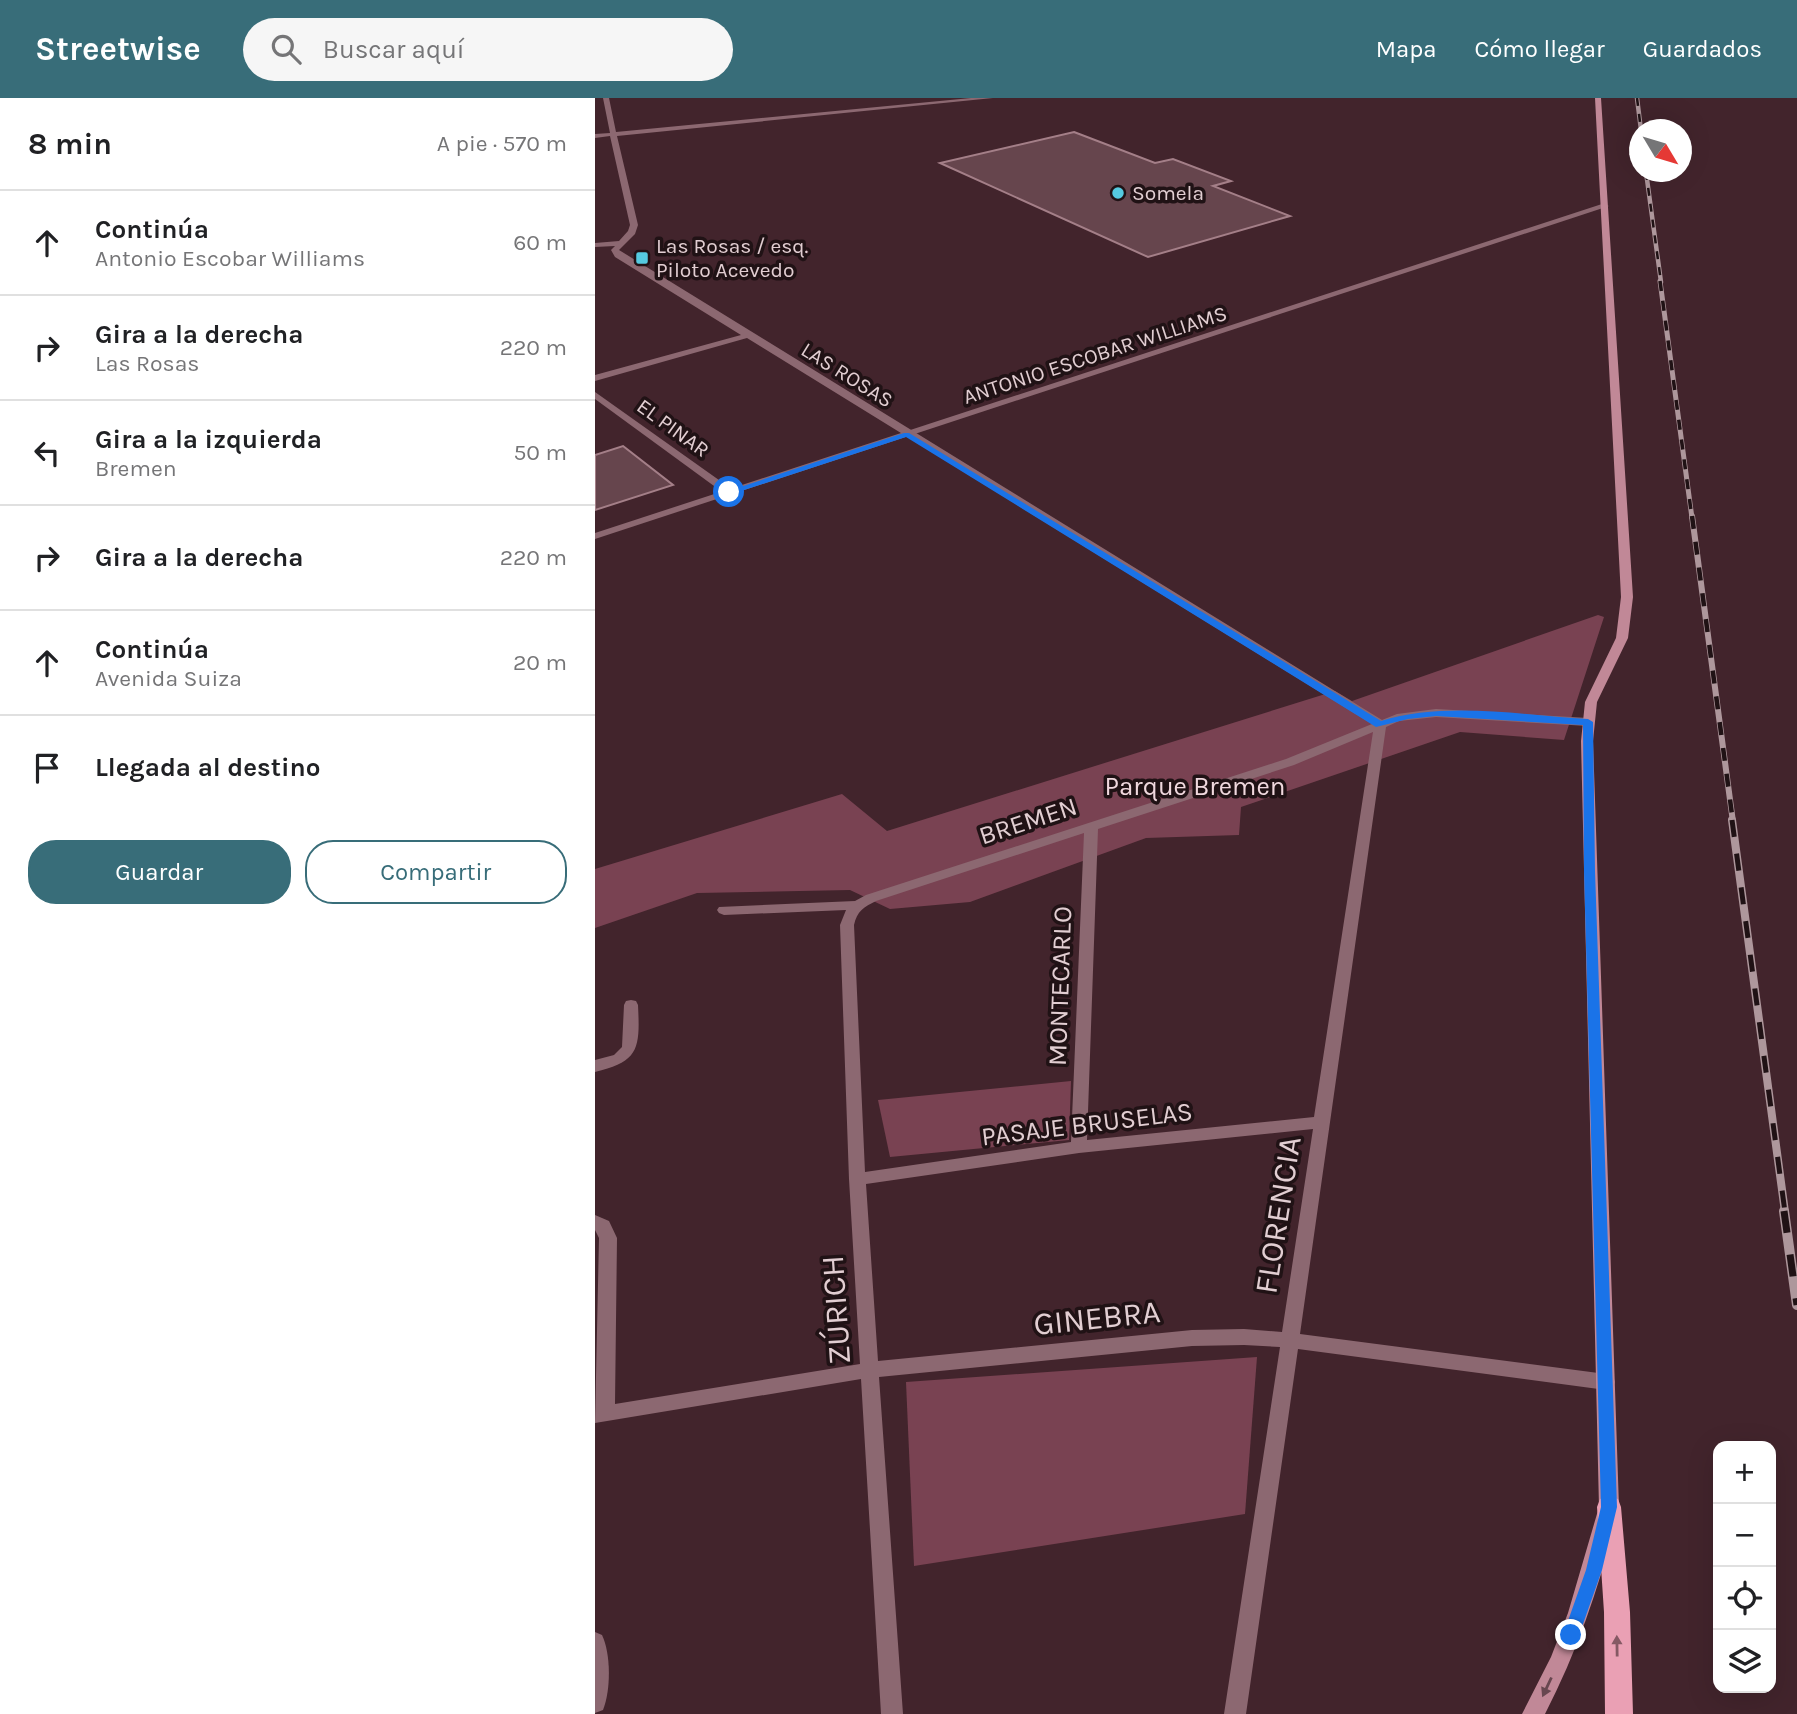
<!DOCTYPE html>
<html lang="es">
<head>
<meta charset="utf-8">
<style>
	:root { --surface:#fff; --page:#f6f6f6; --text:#202124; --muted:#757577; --line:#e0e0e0; --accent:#386d79 }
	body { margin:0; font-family:Karla,sans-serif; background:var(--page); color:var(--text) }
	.controls { position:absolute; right:21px; bottom:21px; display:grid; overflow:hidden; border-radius:14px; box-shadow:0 7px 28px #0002 }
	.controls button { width:63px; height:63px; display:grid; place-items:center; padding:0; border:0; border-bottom:2px solid var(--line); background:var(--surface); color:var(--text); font:35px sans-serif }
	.compass { position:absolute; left:1034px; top:21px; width:63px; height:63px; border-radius:50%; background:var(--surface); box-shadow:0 7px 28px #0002; rotate:128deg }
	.stop { position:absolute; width:21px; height:21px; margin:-16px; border:5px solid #1a73e8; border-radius:50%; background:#fff }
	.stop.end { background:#1a73e8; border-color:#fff; box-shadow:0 2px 7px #0008 }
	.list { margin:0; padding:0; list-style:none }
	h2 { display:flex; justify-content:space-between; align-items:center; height:91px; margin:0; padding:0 28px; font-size:30px }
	h2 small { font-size:23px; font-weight:400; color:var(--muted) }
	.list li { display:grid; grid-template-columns:46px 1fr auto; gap:21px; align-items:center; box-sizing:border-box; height:105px; padding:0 28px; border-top:2px solid var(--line) }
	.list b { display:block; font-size:26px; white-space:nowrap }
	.list p { margin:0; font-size:23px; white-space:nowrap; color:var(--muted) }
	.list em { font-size:23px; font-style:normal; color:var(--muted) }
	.actions { display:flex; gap:14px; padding:21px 28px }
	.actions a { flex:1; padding:16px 0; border:2px solid var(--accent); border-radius:28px; text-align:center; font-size:24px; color:var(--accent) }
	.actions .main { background:var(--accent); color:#fff }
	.icon { flex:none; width:38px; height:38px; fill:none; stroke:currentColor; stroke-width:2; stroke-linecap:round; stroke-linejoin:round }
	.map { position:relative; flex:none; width:1202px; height:1616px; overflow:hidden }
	header { display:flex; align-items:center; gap:42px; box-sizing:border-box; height:98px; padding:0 35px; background:var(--accent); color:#fff }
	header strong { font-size:33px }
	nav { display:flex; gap:38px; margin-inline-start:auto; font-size:24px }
	.search { width:490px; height:63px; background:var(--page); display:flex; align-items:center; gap:18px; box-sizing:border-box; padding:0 24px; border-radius:38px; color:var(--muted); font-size:26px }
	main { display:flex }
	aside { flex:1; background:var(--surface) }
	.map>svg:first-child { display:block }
	.green { fill:#794252 }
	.building { fill:#66454d; stroke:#a47f88; stroke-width:2 }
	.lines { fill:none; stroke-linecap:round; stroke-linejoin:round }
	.minor { fill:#8c6871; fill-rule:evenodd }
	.tertiary { fill:#8c6871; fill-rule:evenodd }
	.secondary { fill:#c18897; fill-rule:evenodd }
	.primary { fill:#eaa0b4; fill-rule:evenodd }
	.rail-far4-casing { stroke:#ae979c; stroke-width:4.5 }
	.rail-far3-casing { stroke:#ae979c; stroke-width:5 }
	.rail-far2-casing { stroke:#ae979c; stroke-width:6 }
	.rail-far1-casing { stroke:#ae979c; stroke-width:8 }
	.rail-casing { stroke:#ae979c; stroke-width:10 }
	.rail-far4 { stroke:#201215; stroke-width:2.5; stroke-dasharray:8; stroke-linecap:butt }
	.rail-far3 { stroke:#201215; stroke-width:3.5; stroke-dasharray:10; stroke-linecap:butt }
	.rail-far2 { stroke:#201215; stroke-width:4.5; stroke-dasharray:13; stroke-linecap:butt }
	.rail-far1 { stroke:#201215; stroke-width:5; stroke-dasharray:17; stroke-linecap:butt }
	.rail { stroke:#201215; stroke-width:7; stroke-dasharray:22; stroke-linecap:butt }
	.oneway { fill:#855964 }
	.oneway2 { fill:#684750 }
	.route { fill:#1a73e8 }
	.poi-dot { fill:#55cae0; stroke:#201215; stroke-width:2.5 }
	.labels { text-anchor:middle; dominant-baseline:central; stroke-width:7; stroke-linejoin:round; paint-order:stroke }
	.far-poi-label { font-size:21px; fill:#e2ced2; stroke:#201215; text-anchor:start }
	.far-street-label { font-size:21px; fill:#e2ced2; stroke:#201215 }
	.park-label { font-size:26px; fill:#f0d8de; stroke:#201215 }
	.street-label { font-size:26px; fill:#e2ced2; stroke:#201215 }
	.near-street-label { font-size:32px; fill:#e2ced2; stroke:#201215 }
</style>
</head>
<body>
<header>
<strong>Streetwise</strong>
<div class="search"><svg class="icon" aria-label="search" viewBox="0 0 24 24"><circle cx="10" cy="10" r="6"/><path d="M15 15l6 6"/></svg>Buscar aquí</div>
<nav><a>Mapa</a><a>Cómo llegar</a><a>Guardados</a></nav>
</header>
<main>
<aside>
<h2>8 min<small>A pie · 570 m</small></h2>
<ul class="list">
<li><svg class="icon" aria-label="ahead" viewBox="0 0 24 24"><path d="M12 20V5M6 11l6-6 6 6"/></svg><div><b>Continúa</b><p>Antonio Escobar Williams</p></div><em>60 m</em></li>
<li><svg class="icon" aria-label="right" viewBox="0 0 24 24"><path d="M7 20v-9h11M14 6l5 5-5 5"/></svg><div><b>Gira a la derecha</b><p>Las Rosas</p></div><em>220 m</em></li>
<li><svg class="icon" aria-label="left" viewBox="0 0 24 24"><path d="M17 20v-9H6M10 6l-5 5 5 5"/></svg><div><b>Gira a la izquierda</b><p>Bremen</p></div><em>50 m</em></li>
<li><svg class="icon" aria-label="right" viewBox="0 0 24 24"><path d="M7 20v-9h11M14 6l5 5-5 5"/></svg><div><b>Gira a la derecha</b></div><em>220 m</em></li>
<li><svg class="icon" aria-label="ahead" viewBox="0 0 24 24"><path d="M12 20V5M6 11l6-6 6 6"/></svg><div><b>Continúa</b><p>Avenida Suiza</p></div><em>20 m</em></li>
<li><svg class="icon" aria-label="arrive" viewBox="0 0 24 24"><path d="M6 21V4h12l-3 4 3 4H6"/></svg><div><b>Llegada al destino</b></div></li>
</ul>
<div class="actions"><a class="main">Guardar</a><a>Compartir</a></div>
</aside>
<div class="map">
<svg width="1202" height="1616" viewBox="0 0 1202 1616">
	<rect width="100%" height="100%" fill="#42242c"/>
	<g class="green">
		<path d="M1003 517 1009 519 969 642 865 634 646 709 644 737 551 740 375 804 295 811 255 792 102 795 0 830V771L247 696 292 733 740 593 757 603Z"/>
		<path d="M476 983 474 1042 295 1059 283 1002Z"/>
		<path d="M662 1259 650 1416 319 1468 311 1284Z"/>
	</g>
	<g class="building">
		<path d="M479 34 560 65 578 61 636 83 618 88 695 118 553 159 345 65Z"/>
		<path d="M28 348 78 387 0 412V357Z"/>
	</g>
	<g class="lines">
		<g class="minor">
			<path d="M8 0H14L21 34 376 0H398L22 38 43 127 40 136 24 152 787 622 802 616 841 611 993 620 999 624 993 628 841 619 804 623 791 629 705 1236 1011 1276 1018 1278 1020 1284 1018 1290 1011 1292 703 1251 651 1616H629L685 1249 649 1247 597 1248 284 1279 308 1616H286L266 1281 0 1325 4 1140 0 1132V1117L14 1123 22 1140 20 1306 265 1266 254 1081 245 827 251 812 129 817 124 815 122 812 124 809 260 803 271 797 691 661 777 626 152 240 0 283V277L146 237 20 159 16 152 20 148 0 149V145L24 143 33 133 35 127 15 38 0 40V36L15 35ZM778 634 719 1019 492 1042 503 731 699 667ZM489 735 476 1044 270 1074 259 827C262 813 269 809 281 803ZM718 1031 687 1234 649 1231 597 1232 283 1263 271 1086 484 1055Z"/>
			<path d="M0 294 138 392V396H130L0 301Z"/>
			<path d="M36 902 41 903 43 907C45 949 45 964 0 974V962L19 957 27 949 29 907 31 903Z"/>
			<path d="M0 1534 7 1537C16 1556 16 1592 8 1612L0 1615Z"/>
		</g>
		<path class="tertiary" d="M1007 106 1014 108 0 441V435Z"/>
		<path class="secondary" d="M1000 0H1006L1038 499 1033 540 1002 604 998 643 1024 1409C1007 1481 984 1550 950 1616H927L956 1559 973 1515 1004 1409 986 643 990 604 1021 540 1026 499Z"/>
		<path class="primary" d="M1014 1398 1023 1401 1026 1409 1035 1514 1038 1616H1010L1009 1514 1002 1409 1005 1401Z"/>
		<g class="rail-far4-casing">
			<g id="rail-far4">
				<path d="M1042 0 1046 32"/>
				<path d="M1051 74 1066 184"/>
			</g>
		</g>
		<g class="rail-far3-casing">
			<path id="rail-far3" d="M1065 183 1097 420"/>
		</g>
		<g class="rail-far2-casing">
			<path id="rail-far2" d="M1097 418 1138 724"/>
		</g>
		<g class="rail-far1-casing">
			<path id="rail-far1" d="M1137 722 1190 1114"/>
		</g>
		<g class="rail-casing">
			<path id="rail" d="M1189 1113 1202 1207"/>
		</g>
		<use href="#rail-far4" class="rail-far4"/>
		<use href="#rail-far3" class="rail-far3"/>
		<use href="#rail-far2" class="rail-far2"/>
		<use href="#rail-far1" class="rail-far1"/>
		<use href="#rail" class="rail"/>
	</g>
	<defs><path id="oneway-solid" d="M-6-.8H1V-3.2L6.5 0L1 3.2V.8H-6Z" transform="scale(1.75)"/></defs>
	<use class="oneway" href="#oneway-solid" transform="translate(1022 1548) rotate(-91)"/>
	<use class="oneway2" href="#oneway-solid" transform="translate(952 1589) rotate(115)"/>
	<path class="route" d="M309 335H314L786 623C849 603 927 617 993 621L998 624 1000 773 1022 1409 1007 1472 982 1543 976 1545 970 1543 968 1537 991 1472 1006 1409 989 773 988 627 841 618 813 621 781 629 311 339 137 396 130 394Z"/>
	<g class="poi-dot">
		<circle cx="523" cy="95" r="7"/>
		<rect x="40" y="153" width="14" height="14" rx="3.5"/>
	</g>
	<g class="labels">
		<g class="far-poi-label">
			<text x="537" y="95">Somela</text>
			<text x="61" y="148">Las Rosas / esq.<tspan x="61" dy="24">Piloto Acevedo</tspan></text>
		</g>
		<g class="far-street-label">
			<text transform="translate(500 257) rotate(-18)">ANTONIO ESCOBAR WILLIAMS</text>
			<text transform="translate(252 277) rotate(32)">LAS ROSAS</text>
			<text transform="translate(78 330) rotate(36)">EL PINAR</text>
		</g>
		<g class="park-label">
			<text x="600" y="688">Parque Bremen</text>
		</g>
		<g class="street-label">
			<text transform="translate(433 723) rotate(-18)">BREMEN</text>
			<text transform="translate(465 888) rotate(-88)">MONTECARLO</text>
			<text transform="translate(492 1026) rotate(-7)">PASAJE BRUSELAS</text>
		</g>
		<g class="near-street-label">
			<text transform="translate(683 1117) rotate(-81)">FLORENCIA</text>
			<text transform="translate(241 1212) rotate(-94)">ZÚRICH</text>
			<text transform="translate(502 1220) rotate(-6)">GINEBRA</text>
		</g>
	</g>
</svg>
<div class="controls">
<button>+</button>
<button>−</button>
<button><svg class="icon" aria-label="locate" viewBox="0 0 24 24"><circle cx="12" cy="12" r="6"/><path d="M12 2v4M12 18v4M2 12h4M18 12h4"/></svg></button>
<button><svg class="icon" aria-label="layers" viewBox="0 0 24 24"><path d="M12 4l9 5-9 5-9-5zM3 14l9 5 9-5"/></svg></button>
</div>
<svg class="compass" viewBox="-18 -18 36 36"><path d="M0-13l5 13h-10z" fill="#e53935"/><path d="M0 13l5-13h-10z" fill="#757577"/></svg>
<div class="stop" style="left:134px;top:394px"></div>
<div class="stop end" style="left:976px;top:1537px"></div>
</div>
</main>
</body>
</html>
